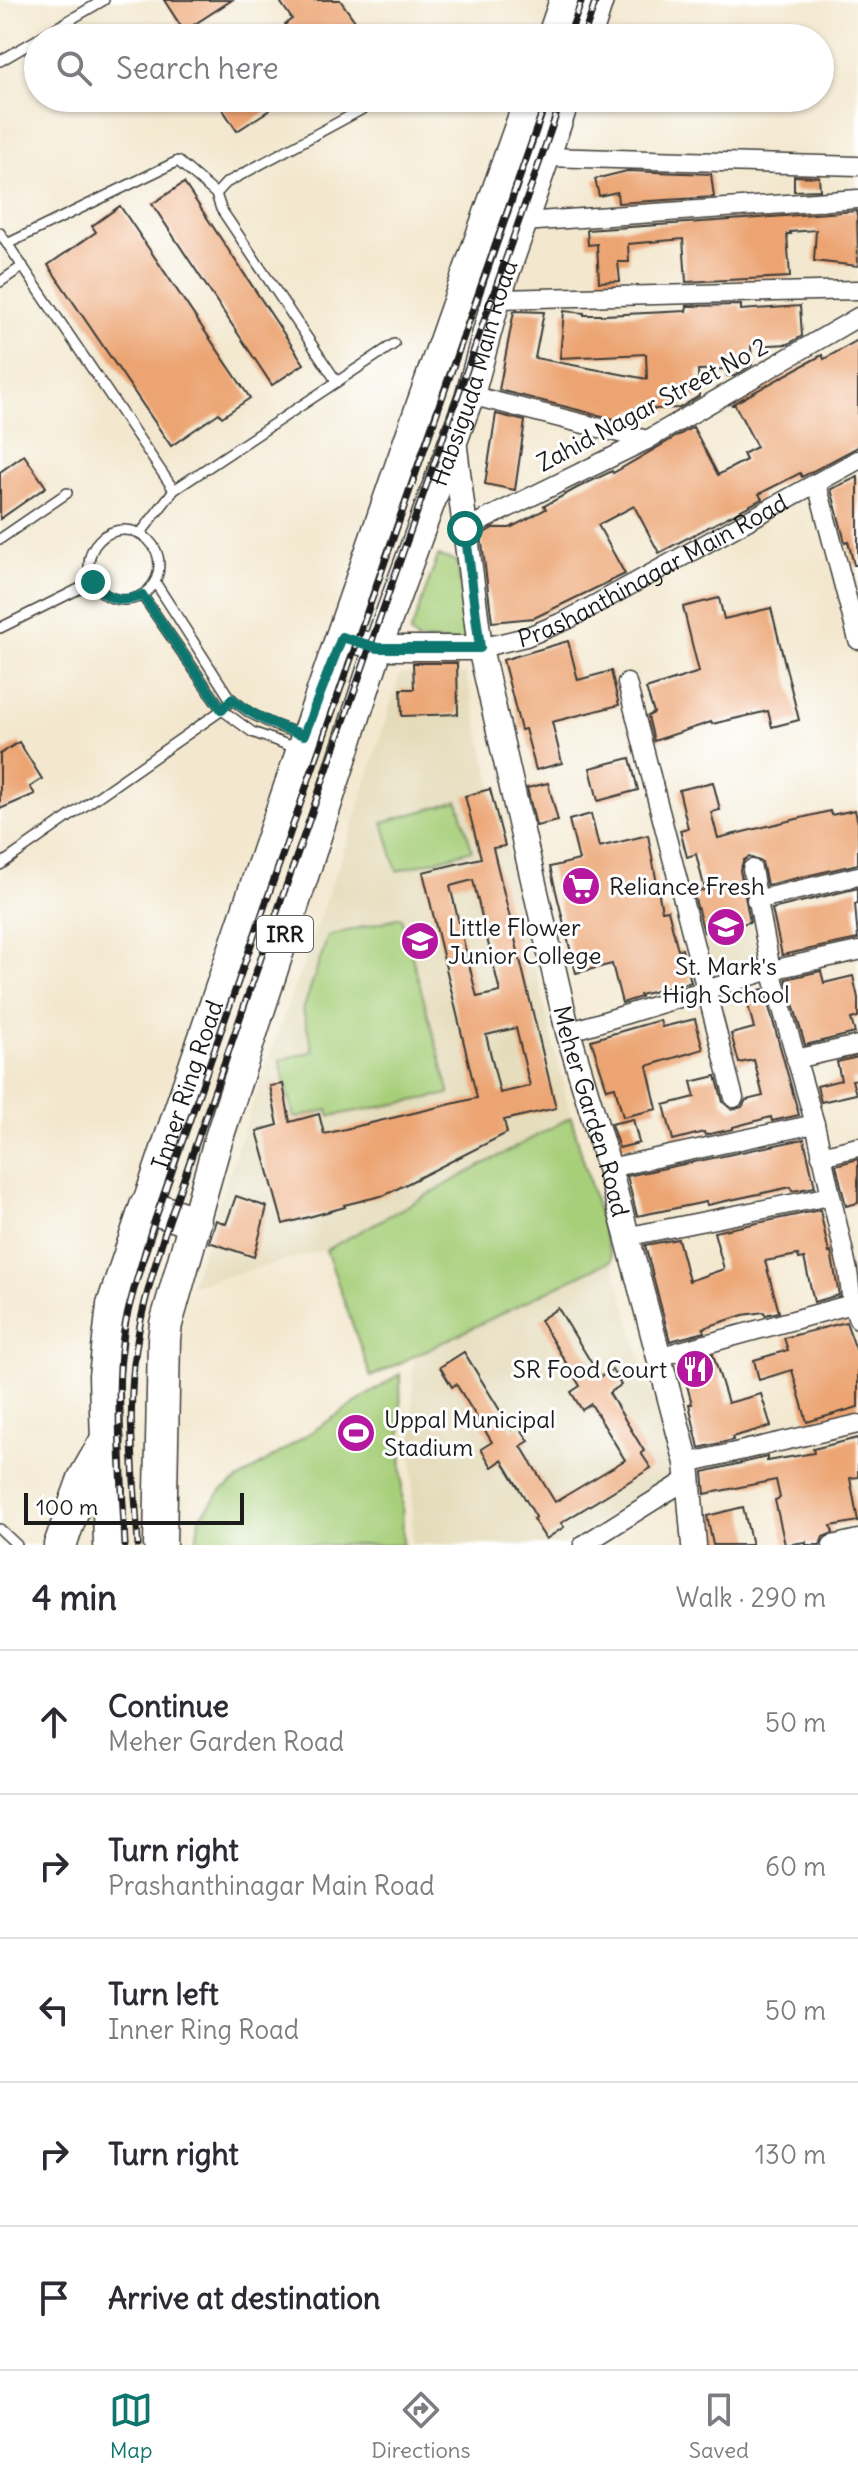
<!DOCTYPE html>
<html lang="en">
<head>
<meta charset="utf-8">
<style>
	:root { --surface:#fff; --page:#f2f2f3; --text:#2b2b33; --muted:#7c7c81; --line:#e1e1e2; --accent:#0f766e }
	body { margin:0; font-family:Delius,sans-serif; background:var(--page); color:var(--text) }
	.scale { position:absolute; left:24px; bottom:20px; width:220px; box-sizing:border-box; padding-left:8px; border:4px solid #1c1c1c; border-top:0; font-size:22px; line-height:28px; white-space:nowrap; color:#1c1c1c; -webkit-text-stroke:6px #fff; paint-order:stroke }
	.stop { position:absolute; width:24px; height:24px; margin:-18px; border:6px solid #0f766e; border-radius:50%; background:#fff }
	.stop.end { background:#0f766e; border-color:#fff; box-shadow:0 2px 8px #0008 }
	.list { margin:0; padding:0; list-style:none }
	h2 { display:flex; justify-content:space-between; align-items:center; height:104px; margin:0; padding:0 32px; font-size:34px }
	h2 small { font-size:26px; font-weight:400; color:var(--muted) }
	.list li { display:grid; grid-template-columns:52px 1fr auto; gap:24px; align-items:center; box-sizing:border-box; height:144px; padding:0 32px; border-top:2px solid var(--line) }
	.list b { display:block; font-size:30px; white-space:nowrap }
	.list p { margin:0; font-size:26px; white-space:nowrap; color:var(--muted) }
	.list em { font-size:26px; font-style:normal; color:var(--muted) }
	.icon { flex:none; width:44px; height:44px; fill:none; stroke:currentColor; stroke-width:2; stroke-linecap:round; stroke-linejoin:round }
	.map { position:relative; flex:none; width:858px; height:1545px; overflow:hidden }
	.search { position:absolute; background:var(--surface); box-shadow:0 2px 6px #0004; left:24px; right:24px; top:24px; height:88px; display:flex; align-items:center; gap:20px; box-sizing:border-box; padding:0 28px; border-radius:44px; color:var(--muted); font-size:30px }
	.sheet { height:824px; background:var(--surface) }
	nav { display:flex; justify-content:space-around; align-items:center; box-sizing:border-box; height:112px; border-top:2px solid var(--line); background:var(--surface); font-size:22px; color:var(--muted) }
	nav a { display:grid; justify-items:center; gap:4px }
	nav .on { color:var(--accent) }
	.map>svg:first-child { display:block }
	.built { fill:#e4dbba }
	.green { fill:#a7cf7a; stroke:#62764b; stroke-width:2 }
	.building { fill:#eca472; fill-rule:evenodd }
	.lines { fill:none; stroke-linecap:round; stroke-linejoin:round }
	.lane-casing { stroke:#3c3b37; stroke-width:12 }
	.street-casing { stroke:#3c3b37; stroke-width:21 }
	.secondary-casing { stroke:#3c3b37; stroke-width:27 }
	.primary-casing { stroke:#3c3b37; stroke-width:31 }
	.highway-casing { stroke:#3c3b37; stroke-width:35 }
	.lane { stroke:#fff; stroke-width:9 }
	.street { stroke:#fff; stroke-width:18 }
	.secondary { stroke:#fff; stroke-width:24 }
	.primary { stroke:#fff; stroke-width:28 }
	.highway { stroke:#fff; stroke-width:32 }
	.rail-casing { stroke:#1c1c1c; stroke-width:7 }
	.rail { stroke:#fff; stroke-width:4; stroke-dasharray:12; stroke-linecap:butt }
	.route { stroke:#0f766e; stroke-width:10 }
	.labels { text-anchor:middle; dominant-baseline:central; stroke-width:6; stroke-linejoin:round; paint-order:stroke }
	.shield { fill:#fff; stroke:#606060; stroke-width:2 }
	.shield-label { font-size:22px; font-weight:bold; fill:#1c1c1c }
	.street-label { font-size:24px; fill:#1c1c1c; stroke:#fff }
	.poi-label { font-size:24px; fill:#1c1c1c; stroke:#fff; text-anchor:start }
</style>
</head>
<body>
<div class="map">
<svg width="858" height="1545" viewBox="0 0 858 1545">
	<rect width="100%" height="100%" fill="#fff"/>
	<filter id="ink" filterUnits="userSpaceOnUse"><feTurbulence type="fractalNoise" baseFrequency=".0125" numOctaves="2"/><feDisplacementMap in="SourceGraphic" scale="16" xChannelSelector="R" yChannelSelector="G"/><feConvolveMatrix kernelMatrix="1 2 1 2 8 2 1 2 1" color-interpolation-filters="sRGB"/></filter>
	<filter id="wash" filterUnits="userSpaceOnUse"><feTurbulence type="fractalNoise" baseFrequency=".006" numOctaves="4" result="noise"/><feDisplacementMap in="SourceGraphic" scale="32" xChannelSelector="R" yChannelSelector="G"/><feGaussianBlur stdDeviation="1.8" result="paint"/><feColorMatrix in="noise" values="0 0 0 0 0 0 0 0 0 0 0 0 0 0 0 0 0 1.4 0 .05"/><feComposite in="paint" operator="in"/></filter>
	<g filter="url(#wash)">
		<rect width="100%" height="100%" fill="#f3e8cf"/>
		<g class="built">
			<path d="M400 674H466L571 1117 326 1250 190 1286 268 1059 354 823Z"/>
			<path d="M742 882 763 966 715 981 690 893Z"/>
			<path d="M612 1260 675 1474 562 1545H412L413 1357Z"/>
		</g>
		<g class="green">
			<path d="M438 556 457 561 468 643 417 640 410 634Z"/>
			<path d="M458 801 472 850 397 871 383 822Z"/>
			<path d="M401 917 450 1094 330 1116 328 1110 294 1118 280 1060 313 1051 303 1010 328 936Z"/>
			<path d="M571 1117 612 1260 371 1377 326 1250Z"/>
			<path d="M400 1374 403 1545H196L199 1519 221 1491Z"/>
		</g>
		<g id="blocks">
			<g class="building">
				<path d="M164 0H232L184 31Z"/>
				<path d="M279 0H340L367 38H294L285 24 292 19Z"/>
				<path d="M215 98H288L237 131Z"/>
				<path d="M627 171 711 174 714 197 618 203 617 192 599 196 595 179Z"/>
				<path d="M794 176 819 177 820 190 794 191Z"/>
				<path d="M184 183 304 364 272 385 152 204Z"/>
				<path d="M120 206 250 398 222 417 219 413 171 446 48 265 96 232 92 226Z"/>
				<path d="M857 211 858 266 814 261 816 230 790 232 791 234H787L790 277 686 282 683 239 628 244 629 262H618L620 281 599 282 597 244 588 245 587 230Z"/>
				<path d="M741 305V310L800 306 802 336 788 344 751 346 752 365 734 376H727L726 369 698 370 699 396 679 408 632 410 630 423 499 390 514 311 544 312 535 358 647 379 646 354 560 358 564 311 584 313V315H605L686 311 687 306Z"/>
				<path d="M858 340V447L802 477 800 473 759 494 762 499 659 553 634 506 598 525 625 574 534 618 492 622 481 535 493 528H510L546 509 544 506 577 488 612 471 613 473 693 427 718 475 746 460 743 454 757 447 735 405H731L822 355 824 359Z"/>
				<path d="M496 414 525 421 515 490 485 484Z"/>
				<path d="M24 455 46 487 0 519V472Z"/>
				<path d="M858 477V565H854L848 541 845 542 831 489Z"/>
				<path d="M719 598 724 619 771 608 799 720 772 727 768 711 712 724 711 722 654 741 648 716 654 713 646 689 699 672 683 607Z"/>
				<path d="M568 641 578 680 611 671 619 705 552 722 562 763 536 770 525 729 521 730 503 660Z"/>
				<path d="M413 663H457L458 714 402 716 401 689H414Z"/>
				<path d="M19 742 42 779 30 787 35 794 0 809V754Z"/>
				<path d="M630 758 638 790 598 801 590 768Z"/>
				<path d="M713 782 720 810 711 812 718 838 830 811 831 815 855 810 858 823V864L767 885 762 862 749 857 744 860 740 870 750 922 704 932 693 892 705 890 696 854 687 857 680 830 688 828 679 790Z"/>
				<path d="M548 783 558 821 536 826 527 788Z"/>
				<path d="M490 789 505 846 493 848 556 1108 504 1120 507 1133 385 1195 344 1205 345 1207 283 1224 257 1131 278 1125 270 1086 283 1084 290 1122 319 1114 324 1134 477 1098 423 872 481 858 465 796ZM473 880 500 992 477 997 450 886ZM516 1028 530 1086 500 1093 486 1035Z"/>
				<path d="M591 814 599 847 648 835 662 911 668 910 678 950 682 949 691 982 640 995 641 997 622 1003 612 964 576 973 550 867 579 860 569 820Z"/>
				<path d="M858 888V903L855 904 858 939 782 955 772 909Z"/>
				<path d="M821 971 824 983 853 976 858 998V1017L851 1019 855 1033 805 1045 786 979Z"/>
				<path d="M764 989 799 1115 772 1121 771 1117 733 1127V1129L705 1135 704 1132 673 1140 664 1105 695 1097 691 1082 716 1076 723 1102 732 1110 742 1107 746 1100 763 1096 754 1060 739 1063 731 1034 754 1028 745 993Z"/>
				<path d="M695 1019 703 1049 647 1066 657 1109 623 1117 615 1087 607 1089 591 1040 660 1020 662 1027Z"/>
				<path d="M858 1057V1079L852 1080 856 1094 821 1102 817 1086 841 1080 837 1062Z"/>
				<path d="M633 1119 639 1143 619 1148 611 1124Z"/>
				<path d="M804 1139 815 1187 792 1191 791 1187 707 1205 706 1202 637 1216 627 1176Z"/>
				<path d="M858 1159V1203L846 1206 836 1165Z"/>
				<path d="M236 1196 267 1207 254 1257 209 1242 216 1220 226 1224Z"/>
				<path d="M820 1210 829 1253 831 1252 839 1295 814 1302 804 1258 799 1259 798 1255 765 1261 779 1312 765 1315 764 1312 743 1315 703 1328 705 1332 670 1341 645 1245 678 1239 689 1281 724 1269 714 1232Z"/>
				<path d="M558 1308 600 1377 612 1370 621 1385 609 1393 644 1451 641 1453 651 1468 561 1523 564 1527 546 1539 533 1519 536 1517 502 1460 492 1467 481 1449 492 1442 456 1384 452 1387 440 1367 464 1352 512 1430 519 1426 529 1441 521 1446 555 1502 625 1460 591 1404 582 1410 571 1392 580 1386 540 1320Z"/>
				<path d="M846 1322 858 1355V1407L807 1422 792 1370 759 1380 754 1360 788 1350 784 1338Z"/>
				<path d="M713 1354 728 1403 761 1394 771 1426 732 1437 733 1440 699 1448 689 1404H692L681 1363Z"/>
				<path d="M858 1438V1477L850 1478 858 1521 831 1526 833 1533 823 1537 820 1545H806V1542L785 1545 775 1500 780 1498 776 1480 705 1494 703 1472 767 1457V1461L814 1453 813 1449Z"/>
				<path d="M743 1507 752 1545H713L707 1516Z"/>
			</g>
		</g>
	</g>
	<g filter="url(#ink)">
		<use href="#blocks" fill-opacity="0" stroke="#3c3b37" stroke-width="2"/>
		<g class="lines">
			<g class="lane-casing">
				<g id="lane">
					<path d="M39 38 104 0"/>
					<path d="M0 61 38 39"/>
					<path d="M0 233 174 490"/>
					<path d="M7 244 178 161 216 194"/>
					<path d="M0 282 23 266"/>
					<path d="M337 382 221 209 216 194 226 183 383 98"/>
					<circle cx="124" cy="565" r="35"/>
					<path d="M140 534 174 490 394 344"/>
					<path d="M0 539 67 493"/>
					<path d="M155 582 229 697 250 713 274 725 303 735"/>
					<path d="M142 595 222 710 252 732 296 748"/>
					<path d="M0 628 93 582"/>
					<path d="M0 865 222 710 232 699"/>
					<path d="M0 1529 17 1545"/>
				</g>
			</g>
			<g class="street-casing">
				<g id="street">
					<path d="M546 157 858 166"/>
					<path d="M523 222 858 199"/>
					<path d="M496 299 858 290"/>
					<path d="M470 395 647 440"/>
					<path d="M817 484 858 640"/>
					<path d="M465 529 647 440 858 317"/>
					<path id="s1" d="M480 648 526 637 567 620 858 460"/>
					<path d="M627 683 734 1098"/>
					<path d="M752 869 771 970 815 1124 848 1271 852 1304 858 1319"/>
					<path d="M756 900 858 876"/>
					<path d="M568 1032 771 970 858 951"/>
					<path d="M796 1059 858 1045"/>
					<path d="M821 1156 858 1147"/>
					<path d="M609 1168 815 1124"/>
					<path d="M625 1237 830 1196"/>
					<path d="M658 1357 852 1304"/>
					<path d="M687 1463 858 1424"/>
					<path d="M583 1545 688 1479"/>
					<path d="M832 1545 858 1539"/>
				</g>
			</g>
			<g class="secondary-casing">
				<g id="secondary">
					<path id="s2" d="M454 440 480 648 568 1032 609 1168 687 1463 694 1545"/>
					<path d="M342 637 378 648H480"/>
				</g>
			</g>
			<g class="primary-casing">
				<g id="primary">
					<path d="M551 38 564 0"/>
					<path d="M587 38 599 0"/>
					<path id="s3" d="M146 1206C270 835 398 466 529 98"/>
					<path id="s4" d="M195 1222 217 1144 384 630 470 395 496 299 566 98"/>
				</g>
			</g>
			<g class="highway-casing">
				<g id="highway">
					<path d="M60 1545 84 1479 107 1439"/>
					<path d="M110 1545 105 1376 113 1305 146 1206 195 1222 166 1324 164 1339 160 1545"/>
				</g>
			</g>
			<use href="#lane" class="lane"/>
			<use href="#street" class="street"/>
			<use href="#secondary" class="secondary"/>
			<use href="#primary" class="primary"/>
			<use href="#highway" class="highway"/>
			<g class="rail-casing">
				<g id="rail">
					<path d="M568 38 582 0"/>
					<path d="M583 38 596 0"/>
					<path d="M125 1545C122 1481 116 1416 121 1352 125 1311 140 1271 151 1231L547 98"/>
					<path d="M138 1545C135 1481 126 1413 136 1349 141 1310 153 1273 164 1235L562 98"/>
				</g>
			</g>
			<use href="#rail" class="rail"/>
		</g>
	</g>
	<g class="lines" filter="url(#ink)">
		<path class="route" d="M93 582C106 599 122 604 142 595L222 710 232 699C254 717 277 726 304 735L342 637 378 648H480L465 529"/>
	</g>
	<defs>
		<g id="supermarket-disc" transform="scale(2)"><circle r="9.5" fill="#b5179e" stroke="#fff"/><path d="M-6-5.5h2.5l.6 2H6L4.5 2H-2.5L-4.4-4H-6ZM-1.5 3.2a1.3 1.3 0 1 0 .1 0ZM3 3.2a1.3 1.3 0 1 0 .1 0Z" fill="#fff"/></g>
		<g id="school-disc" transform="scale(2)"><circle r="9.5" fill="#b5179e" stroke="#fff"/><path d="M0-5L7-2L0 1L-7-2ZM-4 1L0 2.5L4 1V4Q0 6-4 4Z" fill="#fff"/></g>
		<g id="university-disc" transform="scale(2)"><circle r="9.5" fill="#b5179e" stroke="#fff"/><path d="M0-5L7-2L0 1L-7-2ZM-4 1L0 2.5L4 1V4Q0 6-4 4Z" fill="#fff"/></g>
		<g id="restaurant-disc" transform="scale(2)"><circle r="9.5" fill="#b5179e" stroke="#fff"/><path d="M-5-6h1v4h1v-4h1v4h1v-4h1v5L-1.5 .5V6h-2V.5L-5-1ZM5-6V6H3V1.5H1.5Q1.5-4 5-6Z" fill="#fff"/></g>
		<g id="stadium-disc" transform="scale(2)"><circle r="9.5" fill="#b5179e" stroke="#fff"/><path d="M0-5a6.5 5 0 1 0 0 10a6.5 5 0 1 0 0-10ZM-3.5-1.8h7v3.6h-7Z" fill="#fff"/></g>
	</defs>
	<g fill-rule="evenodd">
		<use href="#supermarket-disc" x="581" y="886"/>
		<use href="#school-disc" x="726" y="927"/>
		<use href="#university-disc" x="420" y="941"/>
		<use href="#restaurant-disc" x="695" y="1369"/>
		<use href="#stadium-disc" x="356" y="1433"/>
	</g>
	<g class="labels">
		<rect class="shield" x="257" y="916" width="56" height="36" rx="6"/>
		<g class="shield-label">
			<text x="285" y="934">IRR</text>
		</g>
		<g class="street-label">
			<text stroke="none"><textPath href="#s4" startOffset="894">Habsiguda Main Road</textPath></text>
			<text transform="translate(652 404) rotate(-28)">Zahid Nagar Street No 2</text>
			<text stroke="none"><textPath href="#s1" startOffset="190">Prashanthinagar Main Road</textPath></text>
			<text stroke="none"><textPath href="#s3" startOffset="128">Inner Ring Road</textPath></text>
			<text stroke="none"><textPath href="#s2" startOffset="686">Meher Garden Road</textPath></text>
		</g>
		<g class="poi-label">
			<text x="609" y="886">Reliance Fresh</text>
			<text x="448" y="927">Little Flower<tspan x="448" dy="28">Junior College</tspan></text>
			<text x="726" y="966" text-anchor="middle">St. Mark's<tspan x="726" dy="28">High School</tspan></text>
			<text x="667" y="1369" text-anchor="end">SR Food Court</text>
			<text x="384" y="1419">Uppal Municipal<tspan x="384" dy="28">Stadium</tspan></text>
		</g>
	</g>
</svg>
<div class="scale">100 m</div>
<div class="stop" style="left:465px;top:529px"></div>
<div class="stop end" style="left:93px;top:582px"></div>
<div class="search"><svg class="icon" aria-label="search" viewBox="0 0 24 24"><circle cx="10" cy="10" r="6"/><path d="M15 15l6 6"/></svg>Search here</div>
</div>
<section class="sheet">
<h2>4 min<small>Walk · 290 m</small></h2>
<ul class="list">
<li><svg class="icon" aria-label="ahead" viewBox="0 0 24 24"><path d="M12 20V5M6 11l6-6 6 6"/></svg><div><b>Continue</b><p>Meher Garden Road</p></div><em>50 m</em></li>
<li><svg class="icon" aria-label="right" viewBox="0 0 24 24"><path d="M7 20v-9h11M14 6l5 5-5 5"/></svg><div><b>Turn right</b><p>Prashanthinagar Main Road</p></div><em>60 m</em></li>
<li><svg class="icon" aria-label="left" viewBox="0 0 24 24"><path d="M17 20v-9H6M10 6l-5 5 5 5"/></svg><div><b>Turn left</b><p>Inner Ring Road</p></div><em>50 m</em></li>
<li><svg class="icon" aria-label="right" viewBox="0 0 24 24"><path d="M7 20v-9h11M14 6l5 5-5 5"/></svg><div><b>Turn right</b></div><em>130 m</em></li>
<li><svg class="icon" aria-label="arrive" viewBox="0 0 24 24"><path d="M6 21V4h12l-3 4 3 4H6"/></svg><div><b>Arrive at destination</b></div></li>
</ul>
</section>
<nav>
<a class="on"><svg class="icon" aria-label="map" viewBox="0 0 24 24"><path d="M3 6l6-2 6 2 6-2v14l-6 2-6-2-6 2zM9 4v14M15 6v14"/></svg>Map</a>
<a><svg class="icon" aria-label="directions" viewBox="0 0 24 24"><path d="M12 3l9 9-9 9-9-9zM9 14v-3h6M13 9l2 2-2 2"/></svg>Directions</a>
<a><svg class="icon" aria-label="saved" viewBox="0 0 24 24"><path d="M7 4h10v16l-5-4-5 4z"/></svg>Saved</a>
</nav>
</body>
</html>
